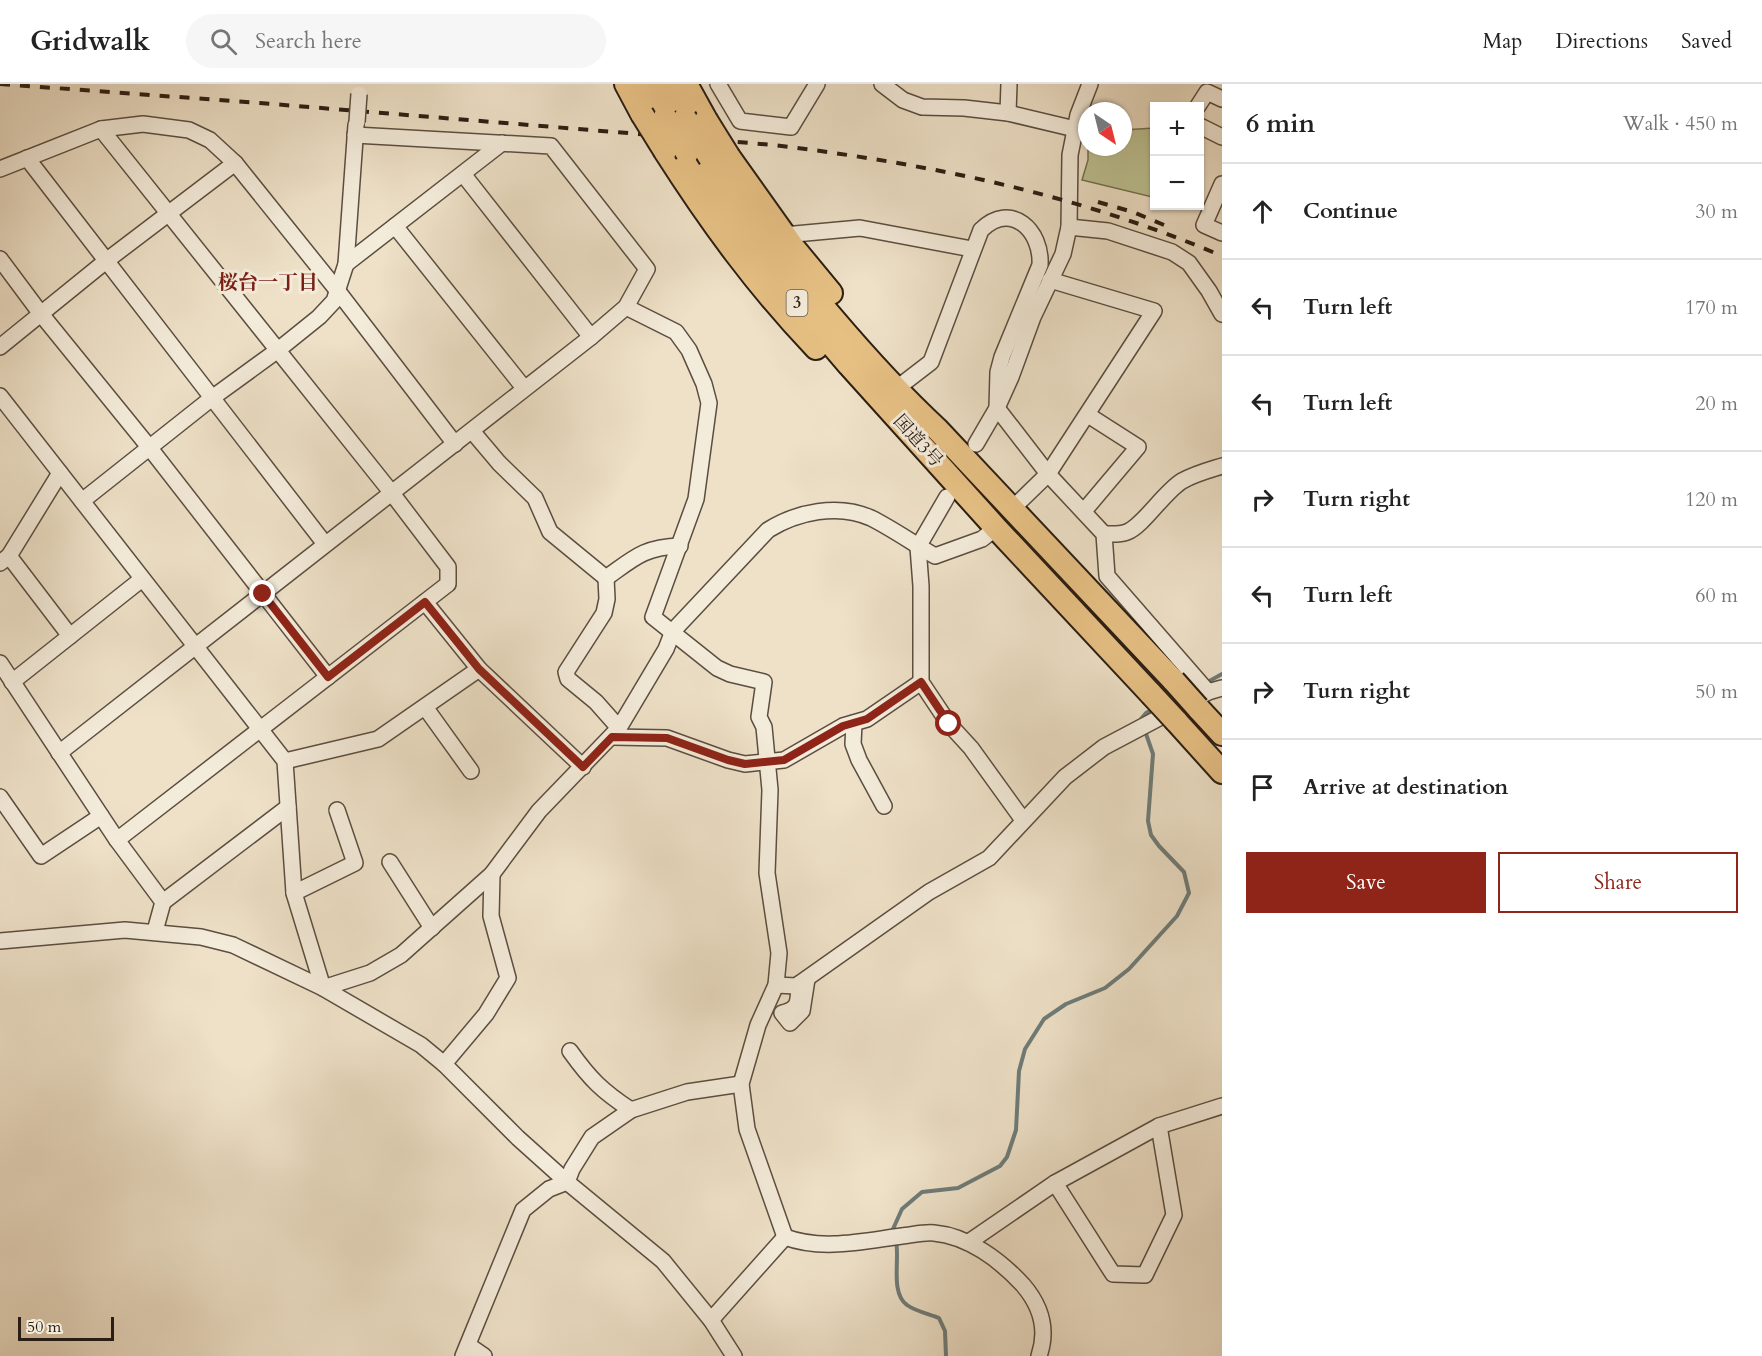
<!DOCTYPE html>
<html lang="en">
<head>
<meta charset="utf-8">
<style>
	:root { --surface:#fff; --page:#f6f6f6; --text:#222; --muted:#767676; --line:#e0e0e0; --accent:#8f2418 }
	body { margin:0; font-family:Cardo,"Noto Serif JP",serif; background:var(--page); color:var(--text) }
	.controls { position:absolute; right:18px; top:18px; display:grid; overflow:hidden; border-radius:0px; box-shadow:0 2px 4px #0004 }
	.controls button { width:54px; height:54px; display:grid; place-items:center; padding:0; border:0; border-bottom:2px solid var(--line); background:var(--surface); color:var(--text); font:30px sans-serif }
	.compass { position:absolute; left:1078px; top:18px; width:54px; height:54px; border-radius:50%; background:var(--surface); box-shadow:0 2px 4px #0004; rotate:145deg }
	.scale { position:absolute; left:18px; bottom:15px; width:96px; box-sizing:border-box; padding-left:6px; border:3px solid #2a1d13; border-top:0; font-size:16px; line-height:21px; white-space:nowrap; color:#2a1d13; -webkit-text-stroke:4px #f4ecdb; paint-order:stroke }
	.stop { position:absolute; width:18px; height:18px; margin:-14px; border:4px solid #8f2418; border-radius:50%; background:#fff }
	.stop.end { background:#8f2418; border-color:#fff; box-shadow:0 2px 6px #0008 }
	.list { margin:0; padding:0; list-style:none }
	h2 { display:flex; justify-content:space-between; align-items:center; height:78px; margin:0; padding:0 24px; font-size:26px }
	h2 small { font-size:20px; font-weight:400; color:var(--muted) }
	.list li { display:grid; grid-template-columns:39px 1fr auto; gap:18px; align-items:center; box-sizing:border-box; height:96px; padding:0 24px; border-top:2px solid var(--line) }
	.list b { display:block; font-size:22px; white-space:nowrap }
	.list em { font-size:20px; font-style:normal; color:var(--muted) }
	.actions { display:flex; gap:12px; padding:18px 24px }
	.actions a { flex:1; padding:14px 0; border:2px solid var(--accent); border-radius:0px; text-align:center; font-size:21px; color:var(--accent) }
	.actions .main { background:var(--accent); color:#fff }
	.icon { flex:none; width:33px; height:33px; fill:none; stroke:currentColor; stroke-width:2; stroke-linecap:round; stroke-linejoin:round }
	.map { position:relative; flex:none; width:1222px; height:1272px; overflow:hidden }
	header { display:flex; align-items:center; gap:36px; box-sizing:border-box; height:84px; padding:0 30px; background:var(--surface); border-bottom:2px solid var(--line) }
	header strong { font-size:28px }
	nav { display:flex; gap:33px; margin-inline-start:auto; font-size:21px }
	.search { width:420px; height:54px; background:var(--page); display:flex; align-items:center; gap:15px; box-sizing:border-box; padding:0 21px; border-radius:33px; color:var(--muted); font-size:22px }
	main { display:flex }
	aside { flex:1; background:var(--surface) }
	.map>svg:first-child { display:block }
	.green { fill:#bdc293; stroke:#747053; stroke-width:1.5 }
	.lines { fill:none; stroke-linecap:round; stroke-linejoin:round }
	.stream { stroke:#6e7c79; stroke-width:4 }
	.minor-casing { stroke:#5b4e40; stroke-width:18 }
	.highway-casing { stroke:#2a1d13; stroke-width:26 }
	.minor { stroke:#f4ecdb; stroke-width:15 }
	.highway { stroke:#e7c084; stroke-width:22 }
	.rail { stroke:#2a1d13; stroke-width:4; stroke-dasharray:10 10; stroke-linecap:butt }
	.minor-bridge-casing { stroke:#5b4e40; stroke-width:18; stroke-linecap:butt }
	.highway-bridge-casing { stroke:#2a1d13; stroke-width:26; stroke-linecap:butt }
	.minor-bridge { stroke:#f4ecdb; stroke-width:15 }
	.highway-bridge { stroke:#e7c084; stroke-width:22 }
	.route { stroke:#8f2418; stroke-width:8 }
	.labels { text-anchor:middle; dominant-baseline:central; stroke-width:6; stroke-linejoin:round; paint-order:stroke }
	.shield { fill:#f4ecdb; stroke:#675b4f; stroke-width:1.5 }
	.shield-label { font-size:16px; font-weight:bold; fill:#2a1d13 }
	.street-label { font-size:18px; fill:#2a1d13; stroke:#f4ecdb }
	.neighbourhood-label { font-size:20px; font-weight:bold; fill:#7a1f14; stroke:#f4ecdb }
</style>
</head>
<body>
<header>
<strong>Gridwalk</strong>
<div class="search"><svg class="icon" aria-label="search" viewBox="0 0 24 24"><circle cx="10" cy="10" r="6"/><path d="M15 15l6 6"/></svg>Search here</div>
<nav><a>Map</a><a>Directions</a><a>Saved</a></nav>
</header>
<main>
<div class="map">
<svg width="1222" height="1272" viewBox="0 0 1222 1272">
	<rect width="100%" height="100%" fill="#eee1c8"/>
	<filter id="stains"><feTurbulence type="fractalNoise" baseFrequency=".00333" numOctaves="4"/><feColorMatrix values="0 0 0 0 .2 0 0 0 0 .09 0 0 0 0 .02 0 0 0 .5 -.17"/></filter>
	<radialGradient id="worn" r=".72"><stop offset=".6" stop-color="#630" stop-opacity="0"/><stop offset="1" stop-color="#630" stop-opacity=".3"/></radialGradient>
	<path class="green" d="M1154 44V109L1152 113 1082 96 1088 76V63H1123V46Z"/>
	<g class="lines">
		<g class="stream">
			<path d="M1204 600 1222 590"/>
			<path d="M1143 640 1141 635 1146 629 1155 624"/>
			<path d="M894 1150 893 1145 902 1125 922 1108 958 1104 1000 1082 1007 1073 1016 1046 1019 987 1025 965 1044 935 1066 920 1105 904 1129 885 1177 832 1189 809 1184 788 1159 762 1151 751 1148 737 1153 670 1145 647"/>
			<path d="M896 1157C900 1175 890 1209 907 1221 915 1227 929 1230 939 1234L945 1247 946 1272"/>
		</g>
		<g class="minor-casing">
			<g id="minor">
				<path d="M718 0 740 37 791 43 817 0"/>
				<path d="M882 0 903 16 922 23 964 24 1008 29 1075 45"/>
				<path d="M1198 22 1207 8 1222 15"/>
				<path d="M1008 29 1009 0"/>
				<path d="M1200 42 1222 53"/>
				<path d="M101 45 391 408 448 483V500L117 756"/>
				<path d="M27 74 325 460"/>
				<path d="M0 85 101 45 143 40 189 46 210 56 235 79 337 206 455 360"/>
				<path d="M463 90 591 253"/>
				<path d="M1222 100 1204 141 1222 149"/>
				<path d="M395 142 524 304"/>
				<path d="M1069 143 1108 147 1172 168 1189 179 1209 207 1222 230"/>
				<path d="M784 151 860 144 972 165"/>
				<path d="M0 175 41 230 149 363 328 593"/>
				<path d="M346 180 502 59"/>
				<path d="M626 223 676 248 689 266 704 300 709 319 696 415 653 533 717 584 730 590 764 598 759 633 764 643 770 706 767 789 779 869 776 901 758 941 741 1000 747 1045 785 1153C822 1167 864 1157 902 1152 912 1151 924 1148 934 1149 968 1152 1000 1176 1023 1201 1041 1222 1048 1246 1039 1272"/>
				<path d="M0 263 106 177 235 79"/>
				<path d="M905 298 931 278 981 146C1011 117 1042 146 1040 181L1002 273 998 288 997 324 1048 390 1104 450 1107 492 1208 608"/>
				<path d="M0 312 285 677 294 809 323 904 370 889 401 871 492 790 539 727 619 644 666 565 673 547 768 446C797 428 838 419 871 434 893 445 914 460 935 472L982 455 996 444"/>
				<path d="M472 347 499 379 535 414 550 448 606 494C634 474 644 463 680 462"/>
				<path d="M976 360 997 324 1011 293 1033 233 1063 170 1069 143 1070 71 1078 31 1090 0"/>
				<path d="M947 413 918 463 921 502V598L949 640 971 664 1023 736"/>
				<path d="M82 417 212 314 278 266 319 233 334 217 346 180 356 41"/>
				<path d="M1012 425 1048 390 1154 227 1050 196"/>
				<path d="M1084 427 1138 363 1088 331"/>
				<path d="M1104 450C1112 450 1119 451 1127 448 1143 442 1164 408 1182 397 1194 390 1209 386 1222 382"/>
				<path d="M9 472 70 552"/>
				<path d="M0 479 9 472 60 389"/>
				<path d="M606 494 607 515 604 529 566 588 568 595 596 618 619 644"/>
				<path d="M425 518 479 585 583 683"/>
				<path d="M0 579 117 756 163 818 155 847"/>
				<path d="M12 598 142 495"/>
				<path d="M425 623 471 687"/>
				<path d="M854 639 853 660 859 676 884 722"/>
				<path d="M612 653 667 654 728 676 745 680 784 676 843 642 867 635 921 598"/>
				<path d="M59 669 591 253 626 223 647 185 551 62 355 51"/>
				<path d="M285 677 378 655 479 585"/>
				<path d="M0 713 41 772 101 732"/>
				<path d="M390 778 432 844"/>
				<path d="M294 809 355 779 337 726"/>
				<path d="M163 818 288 723"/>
				<path d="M0 857 125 846 201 853 233 861 323 904 421 961 444 980 518 1054 567 1098 663 1177 711 1236 734 1272"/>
				<path d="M799 900C798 917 800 925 782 929L790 939 802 927 807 895"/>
				<path d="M776 901 796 902 929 808 989 774 1065 693 1104 663 1208 608 1222 604"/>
				<path d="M570 967C590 995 602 1007 631 1026"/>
				<path d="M444 980 486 930 508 894 491 832 492 790"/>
				<path d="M1055 1099 1113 1190 1145 1191 1174 1131 1159 1042"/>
				<path d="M969 1158 1055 1099 1159 1042 1222 1022"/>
				<path d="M711 1236 785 1153"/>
				<path d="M468 1261 484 1272"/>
				<path d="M463 1272 523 1126 549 1105 567 1098 572 1085 592 1053 631 1026 687 1008 741 1000"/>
			</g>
		</g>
		<g class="highway-casing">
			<g id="highway">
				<path d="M626 0 642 30"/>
				<path d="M647 0 665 33"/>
				<path d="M665 0 685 34"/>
				<path d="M686 0 706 36"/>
				<path d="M665 67C711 139 757 202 816 264"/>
				<path d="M687 69 737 143 774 193 849 281 996 444 1151 610"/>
				<path d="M729 73 793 163 831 209"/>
				<path d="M710 74C746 129 787 181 830 231 864 271 898 309 937 345L1174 597"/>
				<path d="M1198 624 1222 650"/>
				<path d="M1176 637 1222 688"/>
			</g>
		</g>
		<use href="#minor" class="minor"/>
		<use href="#highway" class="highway"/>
		<g class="rail">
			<path d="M0 0 260 19 774 61C930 80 1077 110 1222 172"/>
			<path d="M1098 118 1133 128 1164 141"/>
		</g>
		<g class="minor-bridge-casing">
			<path id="minor-bridge" d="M357 38 359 10"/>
		</g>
		<g class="highway-bridge-casing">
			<g id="highway-bridge">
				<path d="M642 30 665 67"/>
				<path d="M665 33 687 69"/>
				<path d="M685 34 710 74"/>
				<path d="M706 36 729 73"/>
				<path d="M1174 597 1198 624"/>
				<path d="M1151 610 1176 637"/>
			</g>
		</g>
		<use href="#minor-bridge" class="minor-bridge"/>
		<use href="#highway-bridge" class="highway-bridge"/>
	</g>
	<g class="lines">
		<path class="route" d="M263 510 328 593 425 518 479 585 583 683 612 653 667 654 728 676 745 680 784 676 843 642 867 635 921 598 949 640"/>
	</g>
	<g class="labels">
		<rect class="shield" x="786.5" y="206" width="21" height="26" rx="4.5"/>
		<g class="shield-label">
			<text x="797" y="219">3</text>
		</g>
		<g class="street-label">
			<text transform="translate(918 357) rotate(48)">国道3号</text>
		</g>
		<g class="neighbourhood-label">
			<text x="268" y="198">桜台一丁目</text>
		</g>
	</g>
	<rect width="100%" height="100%" filter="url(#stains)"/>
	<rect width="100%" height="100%" fill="url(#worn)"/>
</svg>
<div class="controls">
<button>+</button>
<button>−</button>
</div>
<svg class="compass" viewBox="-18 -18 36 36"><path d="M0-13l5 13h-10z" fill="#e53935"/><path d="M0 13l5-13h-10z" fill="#767676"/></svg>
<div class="scale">50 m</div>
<div class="stop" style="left:949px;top:640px"></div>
<div class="stop end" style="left:263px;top:510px"></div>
</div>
<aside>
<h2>6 min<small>Walk · 450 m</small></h2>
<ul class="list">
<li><svg class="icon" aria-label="ahead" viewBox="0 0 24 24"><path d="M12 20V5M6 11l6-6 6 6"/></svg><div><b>Continue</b></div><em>30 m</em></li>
<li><svg class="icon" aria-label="left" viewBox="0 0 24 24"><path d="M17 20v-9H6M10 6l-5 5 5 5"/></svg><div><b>Turn left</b></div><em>170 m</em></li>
<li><svg class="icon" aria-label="left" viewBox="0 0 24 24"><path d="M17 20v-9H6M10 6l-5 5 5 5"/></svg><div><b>Turn left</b></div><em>20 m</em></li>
<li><svg class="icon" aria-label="right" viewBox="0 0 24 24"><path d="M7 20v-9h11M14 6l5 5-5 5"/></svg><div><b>Turn right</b></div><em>120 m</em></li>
<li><svg class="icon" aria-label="left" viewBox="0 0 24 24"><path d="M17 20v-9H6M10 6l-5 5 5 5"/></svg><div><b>Turn left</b></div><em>60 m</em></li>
<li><svg class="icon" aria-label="right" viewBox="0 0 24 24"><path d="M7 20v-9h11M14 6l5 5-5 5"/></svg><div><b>Turn right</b></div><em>50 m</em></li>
<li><svg class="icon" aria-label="arrive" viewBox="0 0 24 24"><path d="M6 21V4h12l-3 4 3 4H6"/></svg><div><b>Arrive at destination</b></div></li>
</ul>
<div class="actions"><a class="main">Save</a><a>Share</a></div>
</aside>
</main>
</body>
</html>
